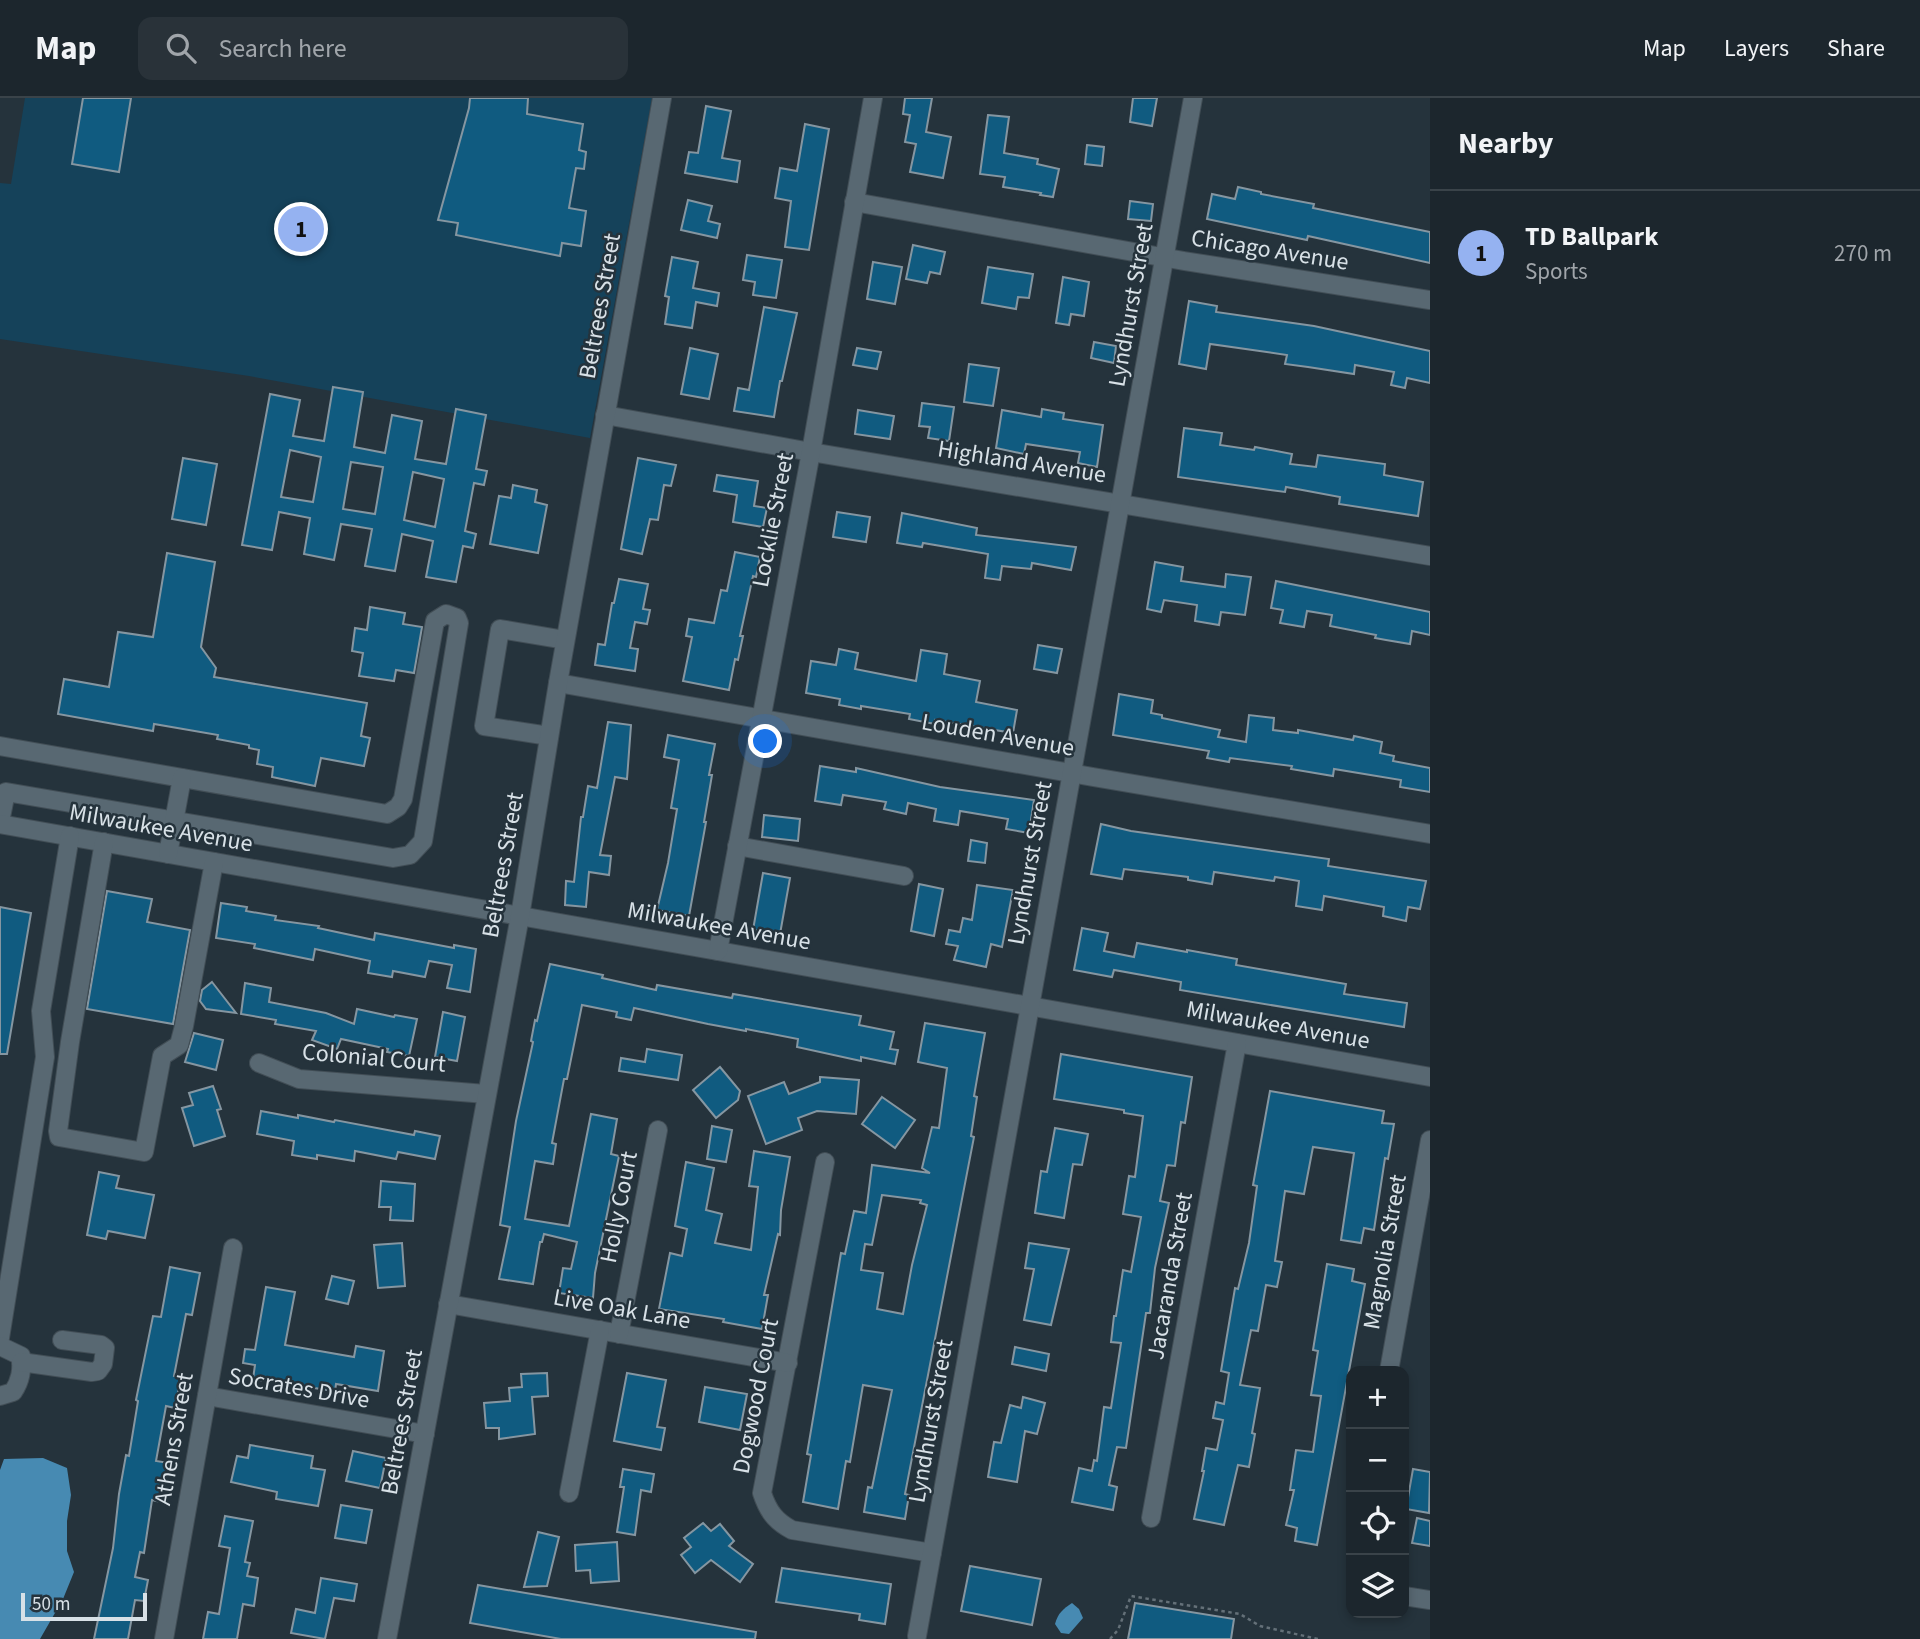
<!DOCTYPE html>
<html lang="en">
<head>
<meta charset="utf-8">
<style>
	:root { --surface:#1c262d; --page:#293239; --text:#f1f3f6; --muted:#a0a5aa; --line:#3a4349; --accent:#95b2f1 }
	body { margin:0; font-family:"Source Sans 3",sans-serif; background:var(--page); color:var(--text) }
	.controls { position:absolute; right:21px; bottom:21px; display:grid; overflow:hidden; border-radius:14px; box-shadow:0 4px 10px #0003 }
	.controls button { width:63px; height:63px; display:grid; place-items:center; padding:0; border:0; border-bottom:2px solid var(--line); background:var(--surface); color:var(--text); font:35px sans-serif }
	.scale { position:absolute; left:21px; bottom:18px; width:126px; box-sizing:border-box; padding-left:7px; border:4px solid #d8e1e7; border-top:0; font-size:19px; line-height:24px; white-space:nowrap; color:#d8e1e7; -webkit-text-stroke:5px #25333c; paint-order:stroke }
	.you { position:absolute; left:766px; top:644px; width:24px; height:24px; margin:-18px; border:5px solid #fff; border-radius:50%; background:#1a73e8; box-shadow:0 0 0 10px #1a73e833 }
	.badge { display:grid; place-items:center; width:46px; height:46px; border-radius:50%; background:var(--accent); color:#111; font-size:23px; font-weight:700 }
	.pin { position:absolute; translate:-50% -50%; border:4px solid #fff; box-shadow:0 2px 7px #0006 }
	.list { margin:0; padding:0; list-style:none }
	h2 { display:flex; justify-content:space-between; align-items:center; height:91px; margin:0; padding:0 28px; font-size:30px }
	h2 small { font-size:23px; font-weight:400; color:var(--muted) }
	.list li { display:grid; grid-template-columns:46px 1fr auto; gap:21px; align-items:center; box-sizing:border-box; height:126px; padding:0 28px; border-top:2px solid var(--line) }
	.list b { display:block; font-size:26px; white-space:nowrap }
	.list p { margin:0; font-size:23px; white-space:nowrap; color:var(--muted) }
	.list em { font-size:23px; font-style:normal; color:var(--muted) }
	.icon { flex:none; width:38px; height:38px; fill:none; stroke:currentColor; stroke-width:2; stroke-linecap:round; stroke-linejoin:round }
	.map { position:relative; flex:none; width:1430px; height:1541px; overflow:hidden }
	header { display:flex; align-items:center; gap:42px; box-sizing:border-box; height:98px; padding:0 35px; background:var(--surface); border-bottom:2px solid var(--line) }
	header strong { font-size:33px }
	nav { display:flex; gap:38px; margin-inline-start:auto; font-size:24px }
	.search { width:490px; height:63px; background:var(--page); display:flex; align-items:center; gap:18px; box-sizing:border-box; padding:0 24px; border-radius:14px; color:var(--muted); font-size:26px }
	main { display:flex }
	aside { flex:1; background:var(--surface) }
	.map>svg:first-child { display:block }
	.green { fill:#15425a }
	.water { fill:#478ab2 }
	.building { fill:#105b80; stroke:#8596a1; stroke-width:2; fill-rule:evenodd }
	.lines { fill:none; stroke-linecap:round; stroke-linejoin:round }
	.minor-casing { stroke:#424e56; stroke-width:20 }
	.path { stroke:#647078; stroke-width:2.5; stroke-dasharray:3.5 3.5; stroke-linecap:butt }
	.minor { stroke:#586872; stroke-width:18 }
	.labels { text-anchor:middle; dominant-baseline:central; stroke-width:5; stroke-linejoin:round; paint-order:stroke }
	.street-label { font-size:24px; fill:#d8e1e7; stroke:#25333c }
</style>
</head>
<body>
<header>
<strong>Map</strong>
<div class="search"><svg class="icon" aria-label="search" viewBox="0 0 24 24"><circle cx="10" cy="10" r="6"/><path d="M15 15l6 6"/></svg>Search here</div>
<nav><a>Map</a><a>Layers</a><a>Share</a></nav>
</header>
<main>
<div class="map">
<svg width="1430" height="1541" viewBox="0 0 1430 1541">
	<rect width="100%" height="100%" fill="#25333c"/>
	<path class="green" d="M25 0H652L590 340 249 278 0 241V85L11 86Z"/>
	<g class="water">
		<path d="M43 1360 67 1370 71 1397 67 1423V1453L74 1474 63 1501 40 1541H0V1372L4 1361Z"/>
		<path d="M1072 1505 1079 1511 1083 1520 1069 1536 1061 1535 1055 1526C1058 1515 1063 1511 1072 1505Z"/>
	</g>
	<g class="building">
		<path d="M83 0H131L119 74 72 66Z"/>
		<path d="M470 0H528L527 16 583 26 579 52 586 54 584 71 576 70 569 110 586 113 581 148 562 145 560 158 456 137 458 125 438 122 469 10Z"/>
		<path d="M905 0H932L926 34 951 39 943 80 910 74 916 46 905 44 910 17 903 16Z"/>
		<path d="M1133 0H1157L1152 28 1130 24Z"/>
		<path d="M706 8 731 13 722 60 740 63 737 84 685 75 689 54 698 55Z"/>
		<path d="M988 17 1009 19 1004 55 1038 61 1037 66 1059 71 1053 99 1040 97 1041 95 1003 89 1005 79 980 76Z"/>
		<path d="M805 26 829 31 809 152 785 149 791 103 775 100 780 70 797 73Z"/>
		<path d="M1087 47 1104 49 1102 68 1085 66Z"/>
		<path d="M1238 89 1261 94V96L1314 106 1313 110 1430 134V165L1308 138 1307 142 1207 121 1212 96 1235 101Z"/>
		<path d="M688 102 712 108 708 123 720 126 717 140 681 132Z"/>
		<path d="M1130 103 1153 106 1151 123 1128 121Z"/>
		<path d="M913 147 945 154 940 176 930 174 927 185 906 181Z"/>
		<path d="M747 157 782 162 776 200 753 197 755 184 743 182Z"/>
		<path d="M672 159 698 164 693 190 719 195 717 208 696 204 692 230 665 226 669 199 665 198Z"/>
		<path d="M873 164 902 169 895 206 867 201Z"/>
		<path d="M988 169 1033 176 1029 200 1018 199 1016 211 982 205Z"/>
		<path d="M1063 179 1089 184 1084 218 1071 216 1069 227 1056 225Z"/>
		<path d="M1189 203 1217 208 1216 214 1314 228 1430 253V285L1407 280 1405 290 1391 287 1394 274 1355 267 1354 276 1308 269 1285 266 1287 257 1210 246 1206 271 1179 266Z"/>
		<path d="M764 209 797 215 782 283H780L774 319 734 313 738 290 749 292Z"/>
		<path d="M1094 244 1116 248 1114 265 1091 260Z"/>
		<path d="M690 250 718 256 709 301 681 296Z"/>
		<path d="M857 250 881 254 877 271 853 267Z"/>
		<path d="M969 266 999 270 993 308 964 304Z"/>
		<path d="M333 289 363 294 354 349 385 355 392 317 422 323 415 361 446 366 456 311 486 317 476 371 487 373 484 387 474 385 465 433 476 436 473 450 463 448 456 484 426 479 433 443 402 436 395 473 365 468 372 431 341 426 334 462 304 456 310 420 279 414 272 452 242 447 270 296 300 302 293 338 324 343ZM290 352 321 359 313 404 281 399ZM351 364 383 369 375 416 343 411ZM413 374 444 381 435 429 404 422Z"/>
		<path d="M922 305 954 309 949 343 928 340 930 329 919 328Z"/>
		<path d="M1042 311 1064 315 1063 321 1103 327 1097 369 1078 365 1080 354 1026 346 1024 356 996 350 1002 312 1041 319Z"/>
		<path d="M858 312 894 318 890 341 855 336Z"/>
		<path d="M1184 330 1222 335 1220 347 1254 352 1255 349 1292 356 1290 366 1316 369 1318 357 1385 366 1384 377 1423 384 1418 418 1339 406 1340 399 1286 389 1285 394 1178 379Z"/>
		<path d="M183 360 217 366 206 427 172 421Z"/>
		<path d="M638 360 676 367 671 388 664 387 658 422 650 421 642 456 621 451Z"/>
		<path d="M717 377 758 383 754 408 767 410 763 429 733 424 737 397 714 393Z"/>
		<path d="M513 387 537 392 535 404 547 407 538 455 490 446 499 398 511 400Z"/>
		<path d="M837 414 870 419 866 444 833 439Z"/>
		<path d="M902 415 977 430 976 437 1076 449 1071 472 1032 465 1031 471 1002 468 1000 482 985 480 988 456 923 445 922 449 897 445Z"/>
		<path d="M735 454 760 459 756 479 753 478 740 538H743L738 562 735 561 729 592 683 583 692 539 686 538 689 521 714 525 721 492 727 493Z"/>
		<path d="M167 455 215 464 201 549 216 570 214 579 367 605 361 638 370 640 364 668 321 660 315 688 272 679 273 669 257 666 259 652 249 650V647L217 641 218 637 154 626 153 633 58 616 64 581 109 589 118 534 153 539Z"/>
		<path d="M1155 464 1183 469 1181 483 1225 489 1226 476 1251 479 1245 517 1221 514 1219 527 1195 523 1197 507 1164 502 1161 514 1147 511Z"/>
		<path d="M619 481 648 486 643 511 650 512 647 526 635 524 630 550 638 551 635 573 595 567 598 546 605 547 612 505H614Z"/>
		<path d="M1276 483 1430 514V537L1412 533 1410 546 1386 542 1375 540 1376 537 1330 528 1332 517 1307 513 1304 529 1280 525 1283 512 1271 510Z"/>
		<path d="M370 509 405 515 403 526 422 529 414 575 396 572 394 583 359 578 363 555 352 553 355 530 367 532Z"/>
		<path d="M1038 547 1062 551 1057 575 1034 571Z"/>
		<path d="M839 551 858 555 855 571 916 583 921 552 947 556 944 576 980 583 976 604 1017 612 1013 635 935 622V626L909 621 910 616 861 608V611L839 607 840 601 806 595 811 563 836 567Z"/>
		<path d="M1119 596 1153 602 1151 615 1162 617V620L1220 632 1218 639 1246 644 1249 617 1274 620 1273 632 1298 635V632L1353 642 1354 638 1382 644 1380 655 1394 658 1393 663 1430 670V694L1400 689 1401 682 1334 671 1333 678 1291 671 1292 668 1230 660 1229 664 1207 660 1209 653 1113 637Z"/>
		<path d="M608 624 631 627 627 681 615 679 600 757 611 758 609 777 589 774 586 809 565 807 566 783 574 784 581 719H583L588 688 597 690Z"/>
		<path d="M668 637 715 646 709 677H712L704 724H706L689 818 657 812 668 765 677 711 671 710 679 662 664 659Z"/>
		<path d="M820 668 856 674V670L940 689 1034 702 1029 735 1006 731 1008 721 960 713 958 727 934 723 936 711 908 705 906 716 884 711 886 704 843 697 841 707 815 703Z"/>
		<path d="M764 717 800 721 798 743 762 739Z"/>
		<path d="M1101 726 1131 733 1329 761 1328 768 1426 783 1420 811 1408 809 1406 823 1383 818 1384 809 1324 798 1322 812 1296 808 1299 783 1275 779 1274 783 1214 774 1212 786 1188 782V779L1124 771 1122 781 1091 776Z"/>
		<path d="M971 742 987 745 985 765 968 763Z"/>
		<path d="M763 775 790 780 780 836 753 832Z"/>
		<path d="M919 786 943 791 934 838 911 833Z"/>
		<path d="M977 787 1013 792 1002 849 991 846 986 869 954 862 958 848 946 846 949 832 960 834 963 820 972 822Z"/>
		<path d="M107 793 152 801 147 824 190 832 173 926 87 911Z"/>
		<path d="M221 805 247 809 246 813 276 818 275 822 319 828 318 830 374 842 375 835 454 850V847L476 851 470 894 447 890 452 867 429 863 425 879 393 873 392 879 368 875 370 863 315 851 313 862 254 850 255 846 216 840Z"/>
		<path d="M0 809 31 815 7 956H0Z"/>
		<path d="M1082 830 1108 835 1104 853 1134 859 1137 845 1187 854V852L1237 861 1236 867 1346 886 1344 896 1407 905 1404 929 1180 892 1181 884 1114 872 1112 879 1074 872Z"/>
		<path d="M550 866 603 877 602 880 656 892 657 887 732 900 733 896 861 918 859 927 894 934 890 951 898 952 895 966 861 959V963L797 949 798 941 746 931V933L708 926 634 910 631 922 616 919 617 914 582 907 567 981H564L552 1045 556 1046 553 1066 535 1063 525 1121 569 1128 591 1016 617 1021 611 1056 619 1058 595 1175 593 1200 559 1195 563 1170 571 1171 577 1144 544 1136 542 1144H540L533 1186 499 1181 510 1129 500 1127 516 1023 533 944 531 943 535 922 537 923Z"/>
		<path d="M212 884 236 915 206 911 200 903 202 892Z"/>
		<path d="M245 885 271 890 269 904 326 915 354 926 357 911 394 919 395 917 417 921 409 958 387 954 388 951 341 941 337 951 312 942 316 933 275 926 276 922 241 916Z"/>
		<path d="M443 914 465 919 457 963 435 959Z"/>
		<path d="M925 925 985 935 974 998 977 999 971 1038 974 1039 905 1396 909 1397 905 1421 864 1414 868 1389 872 1390 892 1292 863 1287 850 1364 846 1363 838 1411 803 1404 811 1357 807 1356 841 1155 845 1156 854 1113 866 1115 872 1067 930 1075 922 1070 932 1029 939 1030 947 970 918 964ZM882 1097 921 1102 920 1105 927 1107 912 1167 903 1216 877 1211 883 1175 861 1172 865 1146 872 1147Z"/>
		<path d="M194 935 223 942 216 972 185 964Z"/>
		<path d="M647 951 682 957 678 982 619 973 621 960 645 964Z"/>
		<path d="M1061 956 1192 979 1185 1025 1181 1024 1175 1068 1167 1067 1160 1103 1169 1105 1155 1170 1150 1215H1146L1126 1350 1117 1349 1109 1387 1117 1389 1113 1412 1072 1404 1079 1370 1092 1373 1094 1362 1097 1363 1104 1309 1111 1310 1121 1245 1111 1244 1114 1218H1116L1123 1172 1131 1174 1141 1119 1123 1116 1129 1078 1135 1079 1143 1018 1124 1015V1012L1054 1001Z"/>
		<path d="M720 969 740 993 738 1002 716 1020 693 992Z"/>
		<path d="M820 979 859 982 856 1016 817 1013 798 1020 802 1032 766 1046 748 998 784 984 789 996 820 984Z"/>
		<path d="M213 988 221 1011 217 1012 225 1038 194 1048 182 1010 193 1007 189 995Z"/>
		<path d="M1270 993 1384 1013 1382 1025 1394 1026 1388 1061 1385 1060 1374 1132 1364 1130 1361 1145 1341 1142 1354 1055 1313 1049 1304 1096 1285 1093 1275 1163 1282 1164 1277 1189 1266 1187 1258 1233 1251 1232 1240 1287 1260 1290 1252 1335 1255 1336 1249 1369 1238 1367 1224 1427 1194 1421 1204 1373H1202L1206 1350 1217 1352 1223 1322 1213 1320 1216 1304 1224 1306 1229 1275 1221 1273 1235 1190 1238 1191 1249 1145 1257 1088 1253 1087Z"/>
		<path d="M882 999 915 1022 895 1050 862 1026Z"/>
		<path d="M261 1013 298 1020V1017L334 1024 335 1022 414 1037 415 1033 440 1038 435 1061 398 1054 396 1061 355 1053 354 1063 317 1057V1061L292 1057 294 1043 257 1036Z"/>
		<path d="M712 1028 732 1032 726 1064 707 1061Z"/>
		<path d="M1055 1030 1088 1036 1082 1067 1073 1066 1064 1120 1035 1115 1041 1073 1047 1074Z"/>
		<path d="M754 1053 790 1059 781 1112 780 1137 778 1136 764 1197H768L762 1231 723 1224 724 1221 659 1211 670 1155 682 1158 687 1131 675 1128 686 1064 714 1070 706 1112 722 1116 715 1145 751 1152 758 1089 749 1088Z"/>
		<path d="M99 1074 119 1078 116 1090 154 1097 145 1140 108 1133 106 1141 87 1137Z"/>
		<path d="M381 1083 415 1086 413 1123 390 1122 391 1109H379Z"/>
		<path d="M402 1145 405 1188 378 1190 374 1147Z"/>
		<path d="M1029 1145 1069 1151 1051 1227 1024 1222 1034 1171 1025 1170Z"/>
		<path d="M1327 1166 1354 1171 1352 1183 1365 1186 1317 1447 1295 1443 1297 1430 1286 1427 1294 1392H1290L1296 1352 1313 1354 1321 1298 1311 1297 1318 1253 1313 1252Z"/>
		<path d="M170 1169 200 1175 192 1217 186 1216 174 1278 181 1279 175 1310 166 1308 156 1363 169 1365 161 1404 152 1402 144 1455 140 1454 135 1479 148 1482 144 1503 135 1502 128 1541H94L113 1450 119 1396 126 1357 129 1358 138 1303 136 1302 153 1218 161 1219Z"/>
		<path d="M332 1178 354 1183 348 1206 326 1201Z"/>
		<path d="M266 1189 295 1194 285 1247 354 1259 356 1248 384 1253 378 1293 336 1286 335 1293 253 1281 255 1267 243 1265 245 1251 255 1252Z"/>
		<path d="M1015 1249 1049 1256 1046 1273 1012 1266Z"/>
		<path d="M547 1275 548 1298 532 1299 535 1336 499 1341V1330H486L484 1305 510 1303 509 1290 522 1289 521 1276Z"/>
		<path d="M627 1275 666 1282 657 1329 665 1330 661 1352 614 1343Z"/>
		<path d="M705 1289 747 1296 740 1332 699 1324Z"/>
		<path d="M1023 1299 1045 1305 1037 1336 1025 1333 1017 1384 988 1379 994 1344 1001 1345 1010 1307 1021 1310Z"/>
		<path d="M250 1347 313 1358 311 1370 325 1372 318 1408 276 1401 277 1394 231 1384 237 1358 248 1360Z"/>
		<path d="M353 1353 386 1360 380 1390 346 1383Z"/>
		<path d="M623 1371 654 1376 651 1394 641 1392 635 1437 617 1434 624 1389H620Z"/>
		<path d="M1413 1371 1430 1374 1429 1415 1406 1411Z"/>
		<path d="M341 1407 372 1412 366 1445 335 1440Z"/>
		<path d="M225 1418 253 1423 245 1464 250 1465 247 1478 258 1480 254 1508 243 1506 237 1541H203L208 1514 219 1516 230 1450 219 1448Z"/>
		<path d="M1417 1420 1430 1423V1448L1412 1445Z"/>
		<path d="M703 1425 711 1433 720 1426 734 1443 729 1448 753 1466 740 1484 711 1462 695 1475 681 1457 691 1449 684 1440Z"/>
		<path d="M538 1434 559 1439 547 1488 524 1489Z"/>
		<path d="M617 1444 619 1483 591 1485 590 1472 576 1473 575 1447Z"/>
		<path d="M970 1468 1041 1481 1032 1527 961 1513Z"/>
		<path d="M782 1470 891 1486 885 1526 859 1522 860 1516 776 1504Z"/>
		<path d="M321 1480 357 1486 354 1503 334 1500 325 1541 291 1535 296 1511 315 1515Z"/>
		<path d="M478 1487 756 1534 755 1541H561L470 1525Z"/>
		<path d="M1135 1505 1234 1521 1231 1541H1128Z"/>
	</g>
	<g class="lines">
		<g class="minor-casing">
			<g id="minor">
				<path d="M854 104 1184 163 1430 202"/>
				<path d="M605 317 811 354 1430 458"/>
				<path d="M558 585 1093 679 1430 736"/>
				<path d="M549 638 484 628 500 531 565 542"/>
				<path d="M0 648 387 716 398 709 403 701 435 523 446 516 457 520 459 525 423 743 410 757 393 760 6 694 0 724"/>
				<path d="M0 726 1430 979"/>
				<path d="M104 744 70 944 58 1033 59 1039 144 1054 162 958 179 947 184 928 214 764"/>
				<path d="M737 748 904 778"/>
				<path d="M168 756 182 680"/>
				<path d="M718 853 811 354 873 0"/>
				<path d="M259 965 299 981 486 996"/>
				<path d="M825 1064 762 1395C768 1413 775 1423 792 1432L932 1455"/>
				<path d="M448 1206 788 1265"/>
				<path d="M619 1236 658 1032"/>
				<path d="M0 1240 45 959 41 913 70 738"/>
				<path d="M0 1248 21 1258C22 1272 21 1282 13 1294L0 1298"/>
				<path d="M21 1264 92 1274 98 1273 103 1266 105 1250 101 1247 62 1242"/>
				<path d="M1389 1273 1430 1042"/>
				<path d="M207 1298 425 1336"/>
				<path d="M569 1395 600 1232"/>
				<path d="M1151 1420 1237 945"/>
				<path d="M1404 1498 1430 1502"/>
				<path d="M917 1538 1193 0"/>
				<path d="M164 1541 233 1150"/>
				<path d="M387 1541 520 818 558 585 662 0"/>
			</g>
		</g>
		<path class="path" d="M1110 1541 1118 1532 1131 1498 1240 1516 1260 1528 1318 1541"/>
		<use href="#minor" class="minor"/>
	</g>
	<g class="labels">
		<g class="street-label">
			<text transform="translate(1270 152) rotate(9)">Chicago Avenue</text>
			<text transform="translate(1131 207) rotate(-80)">Lyndhurst Street</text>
			<text transform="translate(600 208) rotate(-80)">Beltrees Street</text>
			<text transform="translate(1022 364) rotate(9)">Highland Avenue</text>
			<text transform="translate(773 422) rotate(-79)">Locklie Street</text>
			<text transform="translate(998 637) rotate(10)">Louden Avenue</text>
			<text transform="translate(161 730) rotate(10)">Milwaukee Avenue</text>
			<text transform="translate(1030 765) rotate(-80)">Lyndhurst Street</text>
			<text transform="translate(503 767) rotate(-80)">Beltrees Street</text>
			<text transform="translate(719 828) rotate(10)">Milwaukee Avenue</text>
			<text transform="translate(1278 927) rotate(10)">Milwaukee Avenue</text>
			<text transform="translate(374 960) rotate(5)">Colonial Court</text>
			<text transform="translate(619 1109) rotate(-79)">Holly Court</text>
			<text transform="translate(1385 1154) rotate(-80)">Magnolia Street</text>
			<text transform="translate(1170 1178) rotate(-80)">Jacaranda Street</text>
			<text transform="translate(622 1211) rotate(10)">Live Oak Lane</text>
			<text transform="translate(299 1290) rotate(10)">Socrates Drive</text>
			<text transform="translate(756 1298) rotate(-79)">Dogwood Court</text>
			<text transform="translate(931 1323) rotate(-80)">Lyndhurst Street</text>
			<text transform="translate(402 1324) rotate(-80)">Beltrees Street</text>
			<text transform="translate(174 1341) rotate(-80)">Athens Street</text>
		</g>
	</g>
</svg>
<div class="controls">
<button>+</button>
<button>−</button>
<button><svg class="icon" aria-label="locate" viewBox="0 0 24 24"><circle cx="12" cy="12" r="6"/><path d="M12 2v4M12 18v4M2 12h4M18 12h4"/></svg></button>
<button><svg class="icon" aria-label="layers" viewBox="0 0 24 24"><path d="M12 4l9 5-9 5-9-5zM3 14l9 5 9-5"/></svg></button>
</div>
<div class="scale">50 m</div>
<div class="you"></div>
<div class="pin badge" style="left:301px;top:131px">1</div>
</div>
<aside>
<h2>Nearby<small></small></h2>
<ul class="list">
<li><span class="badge">1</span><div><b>TD Ballpark</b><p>Sports</p></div><em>270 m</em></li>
</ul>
</aside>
</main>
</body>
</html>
